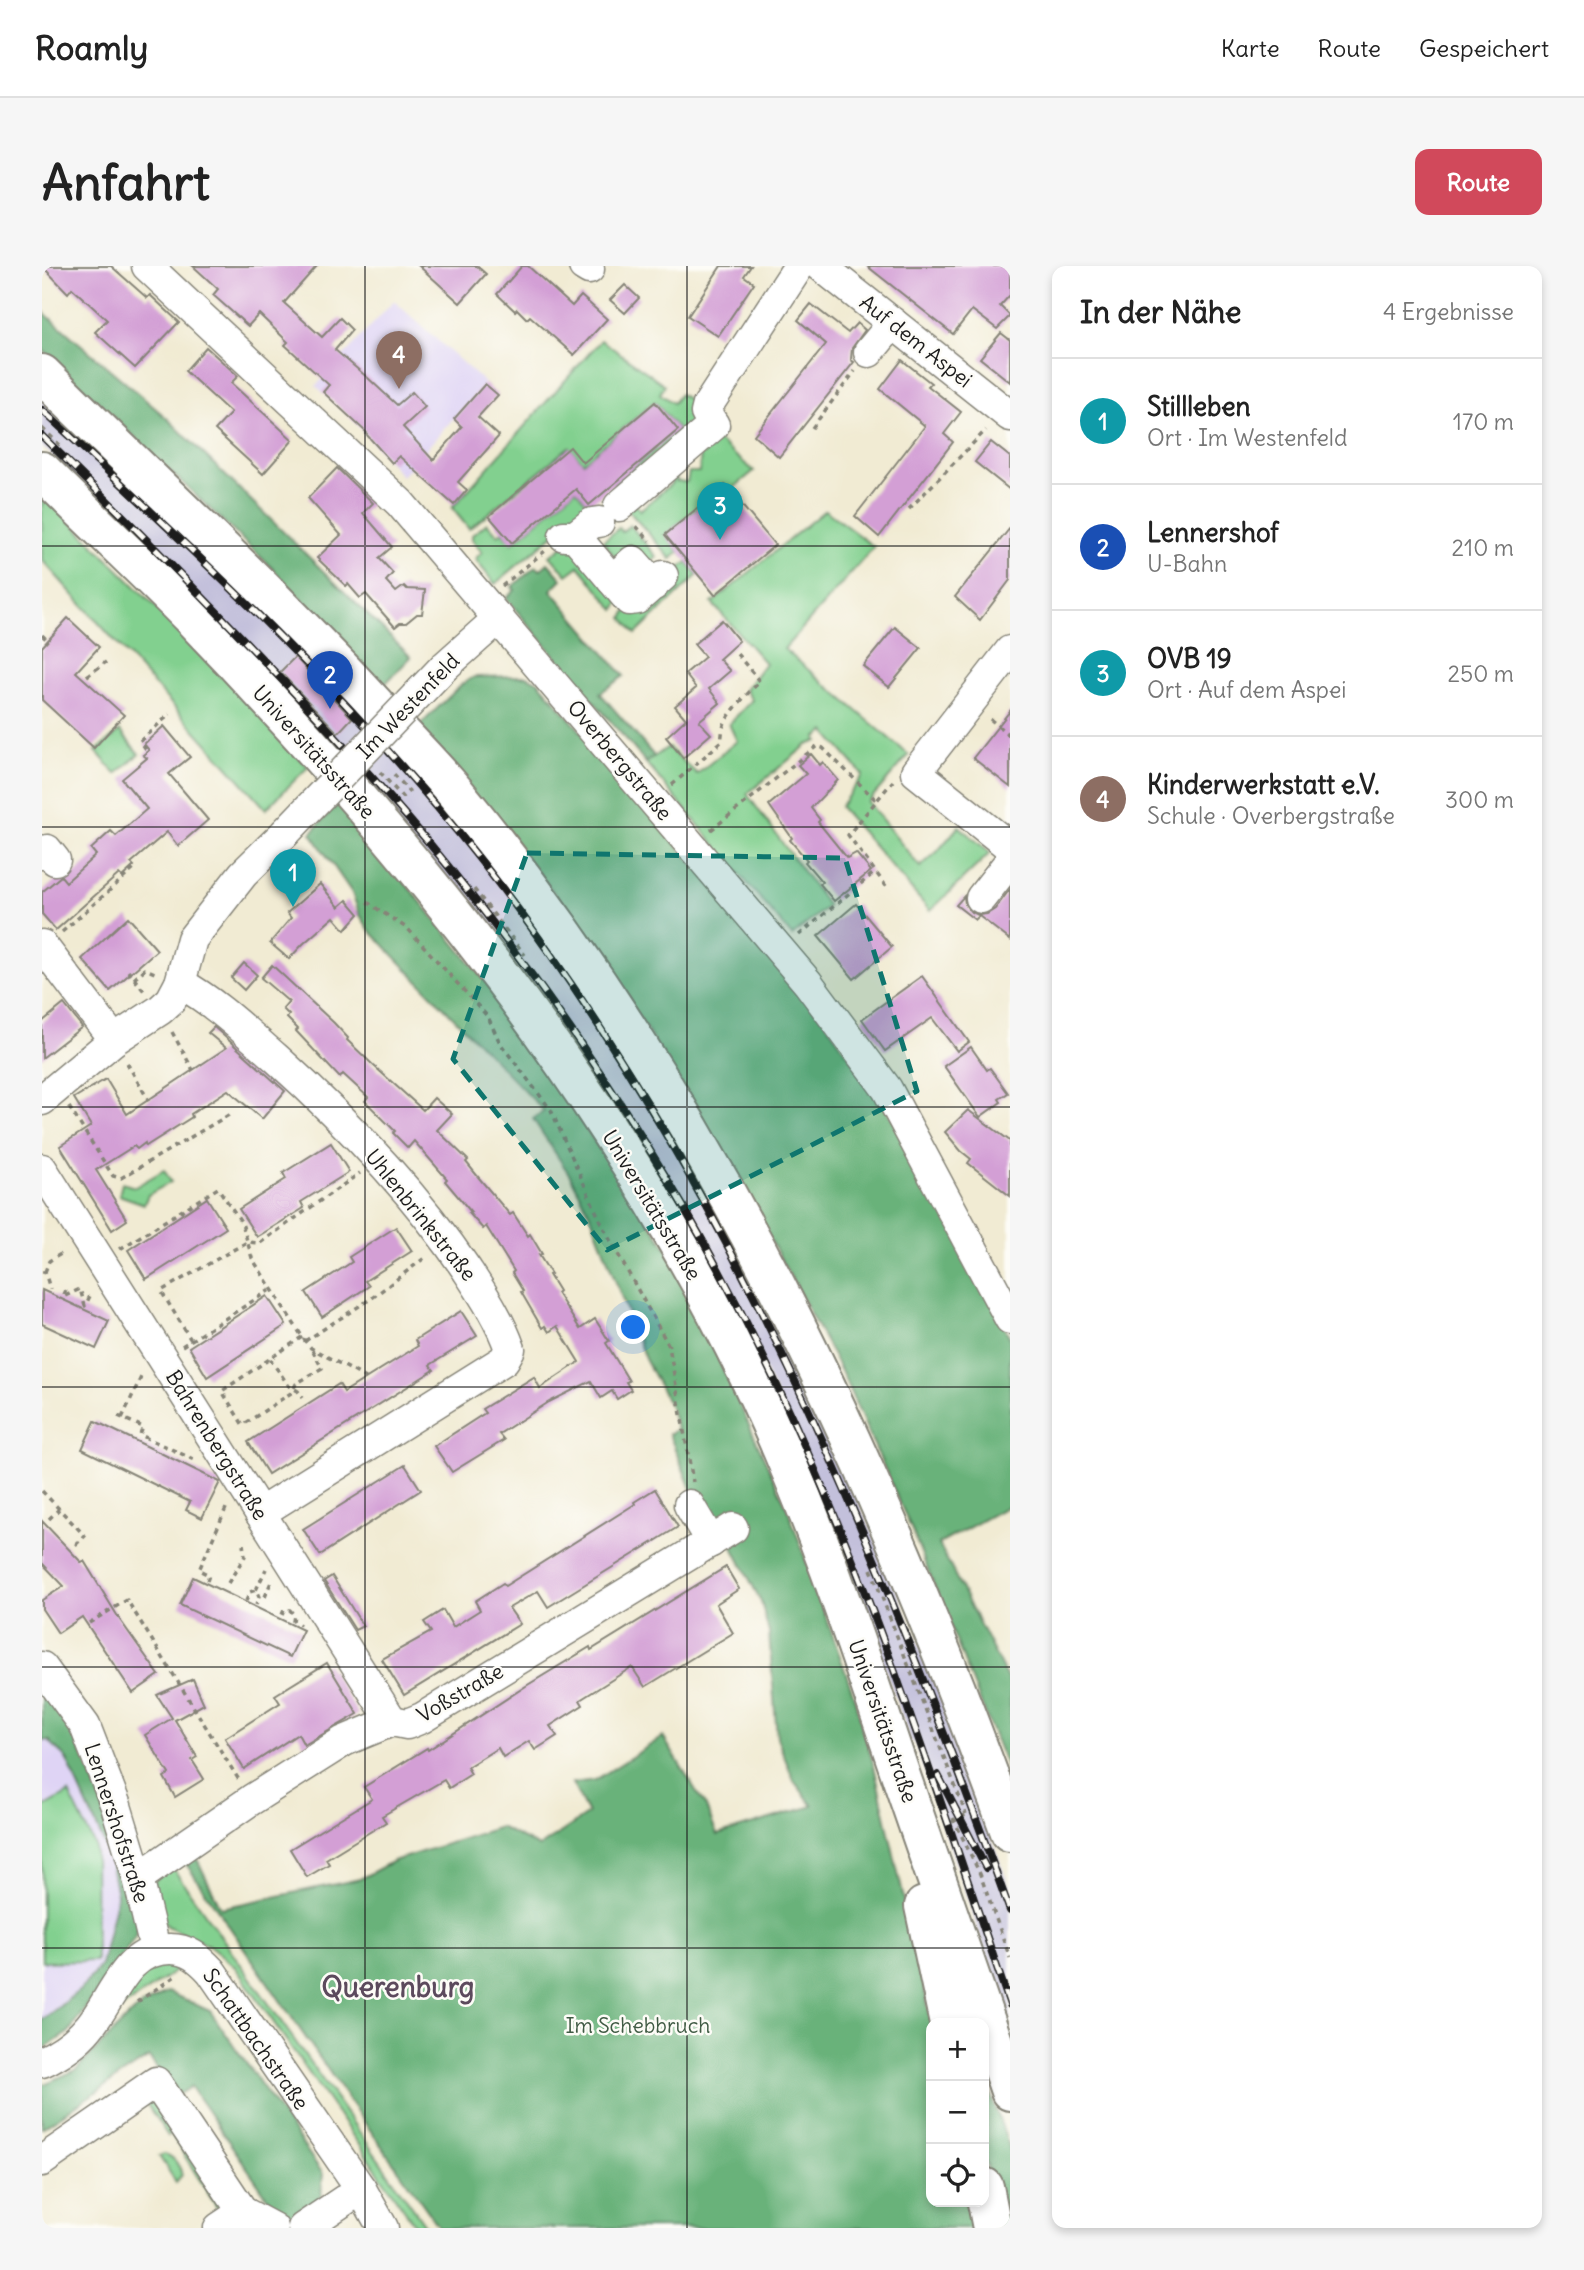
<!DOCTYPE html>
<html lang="de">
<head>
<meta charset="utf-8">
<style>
	:root { --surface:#fff; --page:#f6f6f6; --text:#222; --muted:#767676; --line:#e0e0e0; --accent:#d1495b }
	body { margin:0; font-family:Delius,sans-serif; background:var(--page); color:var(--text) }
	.controls { position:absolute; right:21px; bottom:21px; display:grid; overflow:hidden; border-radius:14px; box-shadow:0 4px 10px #0003 }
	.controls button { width:63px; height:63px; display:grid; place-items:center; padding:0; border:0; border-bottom:2px solid var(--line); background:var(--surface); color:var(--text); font:35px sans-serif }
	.you { position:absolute; left:592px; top:1062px; width:24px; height:24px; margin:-18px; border:5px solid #fff; border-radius:50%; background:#1a73e8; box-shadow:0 0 0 10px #1a73e833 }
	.badge { display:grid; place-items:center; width:46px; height:46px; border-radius:50%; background:var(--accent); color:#fff; font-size:23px; font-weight:700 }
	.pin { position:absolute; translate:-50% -58px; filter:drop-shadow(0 2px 4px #0008) }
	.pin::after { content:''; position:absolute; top:37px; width:24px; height:21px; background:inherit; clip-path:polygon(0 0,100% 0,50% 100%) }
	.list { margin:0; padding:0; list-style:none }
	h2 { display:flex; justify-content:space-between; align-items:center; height:91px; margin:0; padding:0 28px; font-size:30px }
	h2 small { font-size:23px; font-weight:400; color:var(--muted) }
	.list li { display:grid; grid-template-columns:46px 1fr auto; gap:21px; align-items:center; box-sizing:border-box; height:126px; padding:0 28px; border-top:2px solid var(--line) }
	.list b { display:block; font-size:26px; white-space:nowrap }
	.list p { margin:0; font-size:23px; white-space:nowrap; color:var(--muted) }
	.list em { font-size:23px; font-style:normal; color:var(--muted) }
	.icon { flex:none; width:38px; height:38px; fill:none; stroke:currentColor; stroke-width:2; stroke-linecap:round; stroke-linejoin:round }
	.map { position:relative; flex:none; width:968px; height:1962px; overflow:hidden; border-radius:14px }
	header { display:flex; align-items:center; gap:42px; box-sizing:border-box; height:98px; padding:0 35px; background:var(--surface); border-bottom:2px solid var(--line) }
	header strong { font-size:33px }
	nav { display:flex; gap:38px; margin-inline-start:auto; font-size:24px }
	.intro { display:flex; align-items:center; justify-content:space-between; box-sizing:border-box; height:168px; padding:0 42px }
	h1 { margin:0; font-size:49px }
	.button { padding:18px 32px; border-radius:14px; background:var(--accent); color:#fff; font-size:24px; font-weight:700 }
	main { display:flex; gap:42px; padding:0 42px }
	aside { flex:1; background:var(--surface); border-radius:14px; box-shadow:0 4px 10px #0003 }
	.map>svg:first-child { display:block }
	.built { fill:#dfd4f5 }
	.industrial { fill:#c3c0db }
	.green { fill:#82d08f; stroke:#4f7656; stroke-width:2 }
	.forest { fill:#69b27a; stroke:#42674b; stroke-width:2 }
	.building { fill:#d39fd5 }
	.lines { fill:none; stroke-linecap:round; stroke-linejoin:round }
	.minor-casing { stroke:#868478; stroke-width:33 }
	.highway-casing { stroke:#868478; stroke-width:42 }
	.path { stroke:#868478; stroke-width:3.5; stroke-dasharray:5 5; stroke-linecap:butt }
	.minor { stroke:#fff; stroke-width:30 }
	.highway { stroke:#fff; stroke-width:38 }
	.rail-casing { stroke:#1c1c1c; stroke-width:8 }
	.rail { stroke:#fdfcf7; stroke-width:5; stroke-dasharray:16; stroke-linecap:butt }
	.minor-bridge-casing { stroke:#868478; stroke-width:33; stroke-linecap:butt }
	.minor-bridge { stroke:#fff; stroke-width:30 }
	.marked { fill:#0f766e; fill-opacity:0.2; stroke:#0f766e; stroke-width:5; stroke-dasharray:14 9; stroke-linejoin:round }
	.grid { fill:none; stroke:#1c1c1c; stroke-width:2; stroke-opacity:0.55 }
	.labels { text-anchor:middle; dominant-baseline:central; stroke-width:5; stroke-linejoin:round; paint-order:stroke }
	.street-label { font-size:21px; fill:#1c1c1c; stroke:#fdfcf7 }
	.park-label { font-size:21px; fill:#405b44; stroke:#fdfcf7 }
	.district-label { font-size:28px; font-weight:bold; fill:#5c4a5d; stroke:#fdfcf7 }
</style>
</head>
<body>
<header>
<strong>Roamly</strong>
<nav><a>Karte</a><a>Route</a><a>Gespeichert</a></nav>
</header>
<div class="intro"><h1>Anfahrt</h1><a class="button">Route</a></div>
<main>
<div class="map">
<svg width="968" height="1962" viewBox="0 0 968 1962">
	<rect width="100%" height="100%" fill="#fdfcf7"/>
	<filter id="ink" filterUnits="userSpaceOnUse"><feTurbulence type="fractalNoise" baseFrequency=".0143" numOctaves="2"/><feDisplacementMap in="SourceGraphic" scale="14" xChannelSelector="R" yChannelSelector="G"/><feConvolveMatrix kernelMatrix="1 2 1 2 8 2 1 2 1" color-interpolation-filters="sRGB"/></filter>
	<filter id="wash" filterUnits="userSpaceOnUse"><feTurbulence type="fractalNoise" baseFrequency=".00686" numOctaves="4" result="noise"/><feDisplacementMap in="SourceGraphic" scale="28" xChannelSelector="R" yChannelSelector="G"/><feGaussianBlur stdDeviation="1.57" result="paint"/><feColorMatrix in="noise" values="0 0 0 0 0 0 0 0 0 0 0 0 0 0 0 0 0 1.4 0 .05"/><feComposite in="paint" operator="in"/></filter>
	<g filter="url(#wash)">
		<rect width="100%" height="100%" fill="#f1ebd3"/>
		<g class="built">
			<path d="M352 35 443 117 360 210 309 152 274 120Z"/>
			<path d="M0 1464 25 1494 67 1588 75 1629 59 1699 38 1724 0 1754Z"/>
		</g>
		<path class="industrial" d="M0 130 161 283 361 491 483 639 628 862 748 1087 833 1272 896 1423 968 1623V1758L872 1476H869L801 1285 752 1166 700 1055 597 876 485 714 50 229 0 180Z"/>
		<g class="green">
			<path d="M559 74 623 119 618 128 631 137 638 128 651 137 647 147 658 158 581 229 572 218 636 164 613 136 541 197 527 181 427 263 410 242Z"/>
			<path d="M669 169 712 205 688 225 682 219 624 269 637 286 629 293 584 242 591 236 598 244 630 217 624 208 635 200 634 215 645 216 647 206H657L660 177Z"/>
			<path d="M534 223 547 239 453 318 433 293 440 286 430 274V269L445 257 456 269 460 266 470 277Z"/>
			<path d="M0 227 190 417 266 501 224 543 0 294Z"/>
			<path d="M783 244 832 281 742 383 867 489 826 536 878 601 895 586 917 560 948 587 888 645 798 541 821 509 783 465 774 472 776 475 765 479 705 528 786 640 750 670 604 497 626 481 655 508 695 475 687 458 710 434 703 424 723 397 670 337Z"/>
			<path d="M588 259 615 291 605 299 588 280 574 292 561 275 577 262 580 266Z"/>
			<path d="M527 275 578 335 573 344 537 300 525 309 508 290Z"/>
			<path d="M645 296 656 309 594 368 581 352 586 343Z"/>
			<path d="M78 465 97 488 74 508 54 485Z"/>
			<path d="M122 904 129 916 106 929 102 938 77 929 80 917 93 921Z"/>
			<path d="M27 1527 53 1580 54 1695 0 1696V1542Z"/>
			<path d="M128 1598 385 1962H375L193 1701 167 1679 127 1661 120 1655 107 1621Z"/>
			<path d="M128 1699 139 1701 70 1749C87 1723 94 1701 128 1699Z"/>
			<path d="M109 1831 188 1942 179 1948 129 1868 126 1870 102 1834Z"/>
			<path d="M122 1888C132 1890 138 1900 140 1909L134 1916 117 1890Z"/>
		</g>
		<g class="forest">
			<path d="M0 45 127 154 369 391 341 420 229 301 0 83Z"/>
			<path d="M506 297 520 313 509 324 582 410 558 427 612 490 604 497 464 332 473 324 470 321 494 300 498 304Z"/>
			<path d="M485 410 497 416 778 748 850 852 919 975 968 1072V1239L897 1278 968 1418V1510L869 1262 799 1105 720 958 632 807 533 652 376 461 420 418 432 411Z"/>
			<path d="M297 536 446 718 625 982 745 1241 811 1427 832 1500 890 1757 889 1936H930L936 1962H398L308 1836 140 1592 151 1585 179 1642 318 1613 351 1595 458 1561 497 1581 546 1548 530 1517 553 1514 621 1471 664 1541 675 1569 771 1540 752 1515 735 1472 727 1367 719 1336 689 1277 652 1230 627 1168 635 1163 627 1138 603 1093 549 950 529 911 491 853 502 845 327 664 318 649 310 627 269 567Z"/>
			<path d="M0 1419 30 1465 64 1544 97 1656 94 1669 27 1766 0 1784V1754L38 1724 59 1699 75 1629 67 1588 25 1494 7 1474 0 1475Z"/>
			<path d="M126 1726 168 1745 281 1908 279 1930 269 1941 243 1961 216 1947 230 1938 149 1821 134 1830 107 1791 0 1862V1819L34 1804 86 1751 102 1738Z"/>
			<path d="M942 1810 968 1883V1962H958L942 1887Z"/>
		</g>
		<g id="blocks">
			<g class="building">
				<path d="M0 0H69L105 32 108 29 137 56 93 102 53 66 65 54 30 22 26 27Z"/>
				<path d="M151 0H275L242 37 280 71 298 52 310 64 293 84 326 112 355 139 370 126 383 141 361 161 391 194 420 161 412 153 443 118 456 129 436 151 457 170 416 216 425 224 412 239 357 190 350 197 324 168 325 167 281 126 287 119 243 79 246 76 217 48 206 60 171 29 176 23Z"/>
				<path d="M377 0H435L444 8 418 37Z"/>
				<path d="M480 0H486L530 40 539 30 565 53 532 89 488 50 485 53 475 43 473 45 455 28Z"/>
				<path d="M679 0H709L702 10 712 17 676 70 646 50Z"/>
				<path d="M825 0H968V29L958 40 968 50 955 63 930 44 911 68Z"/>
				<path d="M583 19 597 32 583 47 568 34Z"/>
				<path d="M769 38 806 67 815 57 823 64 810 82 809 94 812 96 737 191 712 169 784 78 756 54Z"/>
				<path d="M959 67 968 74V116L938 92Z"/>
				<path d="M164 81 196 110 189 117 251 174 221 208 173 164 189 147 143 105Z"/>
				<path d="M860 94 889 117 886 120 919 146 902 168 911 176 837 271 813 250 883 160 838 123Z"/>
				<path d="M613 136 636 164 547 239 534 223 470 277 447 250 528 181 541 197Z"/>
				<path d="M949 176 968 191V224L933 196Z"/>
				<path d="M295 202 331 237 321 247 350 281 337 292 351 307 344 315 354 326 362 320 365 323 383 324 380 348H375L364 357H358L353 361 324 328 318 332 306 318 304 320 275 292 299 269 266 232Z"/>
				<path d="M683 219 733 279 673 329 623 269Z"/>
				<path d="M968 262V314L938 354 913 331Z"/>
				<path d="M26 352 57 381 34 406 82 449 52 482 0 434V381Z"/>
				<path d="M680 354 697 375 677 393 688 405 667 423 678 437 657 455 669 468 641 492 624 471 644 453 633 440 654 422 643 408 663 391 652 378Z"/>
				<path d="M853 361 879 382 847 421 821 400Z"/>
				<path d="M253 391 310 452 296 467 238 406Z"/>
				<path d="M968 445V521L931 492Z"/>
				<path d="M122 460 148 491 127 508 166 554 136 580 125 566 89 597 92 600 80 611 77 608 14 664 0 648V626L19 610 24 616 54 589 49 583 69 565 74 570 105 543 80 513 105 492 101 489 107 484 102 478Z"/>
				<path d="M769 488 778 499 781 496 796 514 769 542 778 554 776 556 805 592 814 587 829 605 792 635 778 618 780 616 763 596 765 594 748 574 750 572 727 539 764 508 756 499Z"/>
				<path d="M278 618 297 641 305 634 317 648 303 664 292 651 261 678 247 693 228 677 249 652 245 647Z"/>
				<path d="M968 623V674L937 650 933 654 914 639 922 630 923 638 928 645 936 649 945 648 953 643Z"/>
				<path d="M814 638 850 681 812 713 776 670Z"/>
				<path d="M86 651 115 684 68 725 40 693Z"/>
				<path d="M202 697 215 709 202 724 189 712Z"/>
				<path d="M230 699 292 757 306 772 305 774 332 800 381 844 392 832 410 848 395 864 426 894 424 896 437 912 468 949 471 947 486 970 488 968 500 988 497 989 509 1008 507 1009 517 1025 515 1027 538 1063 553 1053 567 1075 564 1077 587 1115 584 1116 589 1124 575 1133 570 1125 559 1132 549 1115 507 1136 457 1168 462 1174 410 1206 392 1180 443 1147 440 1143 492 1111 498 1122 537 1096 515 1060 507 1066 503 1060 500 1062 479 1026 481 1025 470 1007 472 1005 444 960 441 963 427 947 429 946 403 915 405 913 372 875 366 882 351 867 353 865 323 835 326 831 301 808 298 812 254 765 256 763 245 752 247 749 241 743 247 736 219 712Z"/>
				<path d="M880 710 927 776 915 785 890 752 843 785 820 753Z"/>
				<path d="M22 738 40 761 0 792V756Z"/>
				<path d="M172 761 243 825 220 853 186 824 149 848 150 851 104 880 103 877 95 883 92 880 54 904 85 954 70 964 18 880 49 860 32 832 64 813 85 848 184 782 166 767Z"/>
				<path d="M929 781 945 804 948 802 966 827 957 833 959 836 938 851 902 800Z"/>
				<path d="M926 844 968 875V930L926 897 929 893 919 885 903 866Z"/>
				<path d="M289 877 307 906 259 936 262 942 215 971 197 943 244 913 241 907Z"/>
				<path d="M165 932 184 962 104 1013 86 984Z"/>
				<path d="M354 961 370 985 323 1015 327 1020 280 1051 264 1026 310 996 307 991Z"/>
				<path d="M0 1024 67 1055 54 1083 0 1058Z"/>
				<path d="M225 1030 244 1059 165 1111 147 1081Z"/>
				<path d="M419 1045 435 1070 388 1099 392 1104 226 1208 206 1176 297 1118 302 1126 376 1080 373 1074Z"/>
				<path d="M53 1155 178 1216 160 1252 144 1244 148 1236 40 1183Z"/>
				<path d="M363 1199 379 1224 278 1289 261 1263Z"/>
				<path d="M613 1223 636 1261 506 1341 496 1325 467 1342 478 1358 362 1429 340 1393 389 1366 382 1356 401 1344 411 1361 438 1344 433 1335 461 1317 463 1320 593 1238 592 1236Z"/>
				<path d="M0 1255 39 1296 42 1295 78 1354 117 1409 91 1427 40 1351 16 1367 0 1343V1334L22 1320 0 1297Z"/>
				<path d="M684 1301 697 1323 674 1338 691 1367 603 1421 590 1401 538 1434 541 1439 508 1460 515 1470 493 1484 487 1475 461 1491 456 1482 425 1501 429 1508 407 1522 402 1514 340 1550 344 1556 284 1593 287 1598 265 1611 248 1583 330 1533 322 1521 385 1482 386 1484 484 1420 548 1381 549 1384Z"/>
				<path d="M290 1310 321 1360 313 1364 282 1315Z"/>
				<path d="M151 1311 261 1364 248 1391 138 1339Z"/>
				<path d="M285 1397 316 1448 262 1479 256 1468 202 1503 183 1472 238 1437 233 1429Z"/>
				<path d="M151 1413 162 1438 133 1454 155 1491 150 1494 162 1513 133 1531 122 1511 127 1508 103 1469 130 1452 115 1429Z"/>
			</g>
		</g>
	</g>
	<g filter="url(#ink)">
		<use href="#blocks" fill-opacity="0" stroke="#868478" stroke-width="2"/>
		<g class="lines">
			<g class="minor-casing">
				<g id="minor">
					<path d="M105 0 358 237 766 717 845 823 968 1053"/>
					<path d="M542 0 547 3"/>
					<path d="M779 0 968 150"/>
					<path d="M827 86 851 57"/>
					<path d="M577 240 672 159 664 147 666 139 757 0"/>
					<path d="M522 270H533L550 257 557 256"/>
					<path d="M533 270 587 334 595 333 621 310"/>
					<path d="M570 314 591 295 612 319"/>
					<path d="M968 385 874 506 968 581"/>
					<path d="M402 401 457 352"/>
					<path d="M0 588 5 584 13 594"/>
					<path d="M939 632 968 595"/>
					<path d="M0 679 72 774"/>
					<path d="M138 717C174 737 203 765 234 792 305 856 372 925 425 1004 442 1030 458 1054 468 1083L462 1094 218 1247"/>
					<path d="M0 834 72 774 118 744 129 734 138 717 150 673 201 608 242 568"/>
					<path d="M0 903 350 1455"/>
					<path d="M647 1239 669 1276"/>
					<path d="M0 1401 43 1460 74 1540 96 1612 113 1683"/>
					<path d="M96 1612 209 1534 302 1475 350 1455 365 1458 380 1452 691 1262"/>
					<path d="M0 1796C19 1787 34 1777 47 1761 72 1732 82 1683 128 1683 146 1683 157 1692 169 1705L319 1923 341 1962"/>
					<path d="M0 1895 114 1816 201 1946 231 1962"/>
					<path d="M177 1962 201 1946"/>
					<path d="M261 1962 319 1923"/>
				</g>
			</g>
			<g class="highway-casing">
				<g id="highway">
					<path d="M0 108C116 223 237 333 347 454 369 478 392 501 413 526 668 835 832 1192 968 1566"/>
					<path d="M0 205C50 255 102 303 151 353 370 580 569 827 707 1111 770 1242 815 1379 861 1516 896 1619 932 1722 968 1825"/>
					<path d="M882 1640 907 1757"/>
					<path d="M942 1921 950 1962"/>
				</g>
			</g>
			<g class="path">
				<path d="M0 162 19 180"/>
				<path d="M770 162 813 105"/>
				<path d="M867 243 944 164"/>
				<path d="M594 260 608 275"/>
				<path d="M460 320 503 285"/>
				<path d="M0 369 4 373"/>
				<path d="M45 410 64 396"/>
				<path d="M948 453 968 470"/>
				<path d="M104 483 98 475 128 448"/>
				<path d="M338 506 360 531 367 525 349 505"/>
				<path d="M630 519 679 476C680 471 680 464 682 459 685 449 709 423 718 416L695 388"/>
				<path d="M669 564 775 480 781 482 834 534"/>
				<path d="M844 620 806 569 851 515"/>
				<path d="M432 623 483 689"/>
				<path d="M325 636 366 663 446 751 458 777 509 844 562 963 627 1080 651 1216"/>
				<path d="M20 666 93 602"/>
				<path d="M757 669 833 606"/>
				<path d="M86 705 102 725"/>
				<path d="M92 713 103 703 113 707"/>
				<path d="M130 766 151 804"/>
				<path d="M85 797 107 835"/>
				<path d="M27 841 71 910 79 912 190 847"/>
				<path d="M78 983 176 922 200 957 210 992 263 1075 269 1082 324 1112"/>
				<path d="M0 1006H3L8 1023"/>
				<path d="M3 1006 7 995 22 986"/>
				<path d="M24 1024 21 1031 38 1023 43 1040 48 1030"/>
				<path d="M260 1071 180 1125 201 1159 249 1127 254 1118 280 1102 270 1084"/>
				<path d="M149 1074 119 1025 205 976 218 977 318 907"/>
				<path d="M263 1075 330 1032 385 990"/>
				<path d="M140 1080 228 1024"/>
				<path d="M228 1093 247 1120 256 1125 261 1132"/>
				<path d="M76 1150 101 1161 98 1169 153 1194"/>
				<path d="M80 1152 100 1109"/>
				<path d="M0 1225 43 1270 31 1281"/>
				<path d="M7 1253 17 1243"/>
				<path d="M829 1303 924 1548"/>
				<path d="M165 1315 167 1309 157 1304 185 1240"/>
				<path d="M186 1317 203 1290 201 1278"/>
				<path d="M214 1324 224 1303"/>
				<path d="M223 1331 229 1316"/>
				<path d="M204 1335 208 1326 214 1324 217 1331 214 1339"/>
				<path d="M240 1349 242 1344H248L252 1349 251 1355 258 1359"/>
				<path d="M47 1357 85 1334 197 1514"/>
				<path d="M911 1552 938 1608 968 1692"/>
				<path d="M910 1556 931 1545"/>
				<path d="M95 1736 135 1709"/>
			</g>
			<use href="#minor" class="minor"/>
			<use href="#highway" class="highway"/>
			<g class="rail-casing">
				<g id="rail">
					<path d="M0 144C156 288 312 433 443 600 685 909 835 1279 968 1645"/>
					<path d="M0 170C83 251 164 334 244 418 299 477 355 537 406 600 532 756 643 926 729 1107 827 1310 895 1527 968 1739"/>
					<path d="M896 1509 944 1602"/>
				</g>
			</g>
			<use href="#rail" class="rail"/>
			<g class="minor-bridge-casing">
				<path id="minor-bridge" d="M242 568 402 401"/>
			</g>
			<use href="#minor-bridge" class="minor-bridge"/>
		</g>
	</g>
	<path class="marked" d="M485 587 803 592 875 825 565 984 411 793Z"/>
	<path class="grid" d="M323 0V1962M645 0V1962M0 280H968M0 561H968M0 841H968M0 1121H968M0 1401H968M0 1682H968"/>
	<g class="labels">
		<g class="street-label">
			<text transform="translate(874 75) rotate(38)">Auf dem Aspei</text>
			<text transform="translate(366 440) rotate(-46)">Im Westenfeld</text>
			<text transform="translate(272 486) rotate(48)">Universitätsstraße</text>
			<text transform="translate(578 494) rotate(50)">Overbergstraße</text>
			<text transform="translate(610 939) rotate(59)">Universitätsstraße</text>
			<text transform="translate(379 949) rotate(51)">Uhlenbrinkstraße</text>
			<text transform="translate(175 1179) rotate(58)">Bahrenbergstraße</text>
			<text transform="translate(418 1427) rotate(-30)">Voßstraße</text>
			<text transform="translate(841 1455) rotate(71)">Universitätsstraße</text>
			<text transform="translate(75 1557) rotate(72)">Lennershofstraße</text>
			<text transform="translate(214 1773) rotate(55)">Schattbachstraße</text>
		</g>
		<g class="park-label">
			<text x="596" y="1759">Im Schebbruch</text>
		</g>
		<g class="district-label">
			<text x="356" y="1721">Querenburg</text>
		</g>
	</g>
</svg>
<div class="controls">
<button>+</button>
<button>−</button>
<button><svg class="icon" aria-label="locate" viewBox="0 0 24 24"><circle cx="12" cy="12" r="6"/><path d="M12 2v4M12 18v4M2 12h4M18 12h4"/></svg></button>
</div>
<div class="you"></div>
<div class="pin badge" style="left:251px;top:641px;background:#0f9aa8">1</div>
<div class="pin badge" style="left:288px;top:443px;background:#1a4fb4">2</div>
<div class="pin badge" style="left:678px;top:274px;background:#0f9aa8">3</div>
<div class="pin badge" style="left:357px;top:123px;background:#8d6e63">4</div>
</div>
<aside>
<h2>In der Nähe<small>4 Ergebnisse</small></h2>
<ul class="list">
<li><span class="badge" style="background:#0f9aa8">1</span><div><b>Stillleben</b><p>Ort · Im Westenfeld</p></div><em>170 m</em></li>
<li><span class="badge" style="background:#1a4fb4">2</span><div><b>Lennershof</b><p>U-Bahn</p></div><em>210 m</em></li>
<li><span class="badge" style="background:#0f9aa8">3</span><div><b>OVB 19</b><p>Ort · Auf dem Aspei</p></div><em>250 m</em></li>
<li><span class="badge" style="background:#8d6e63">4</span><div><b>Kinderwerkstatt e.V.</b><p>Schule · Overbergstraße</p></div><em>300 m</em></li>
</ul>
</aside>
</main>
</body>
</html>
